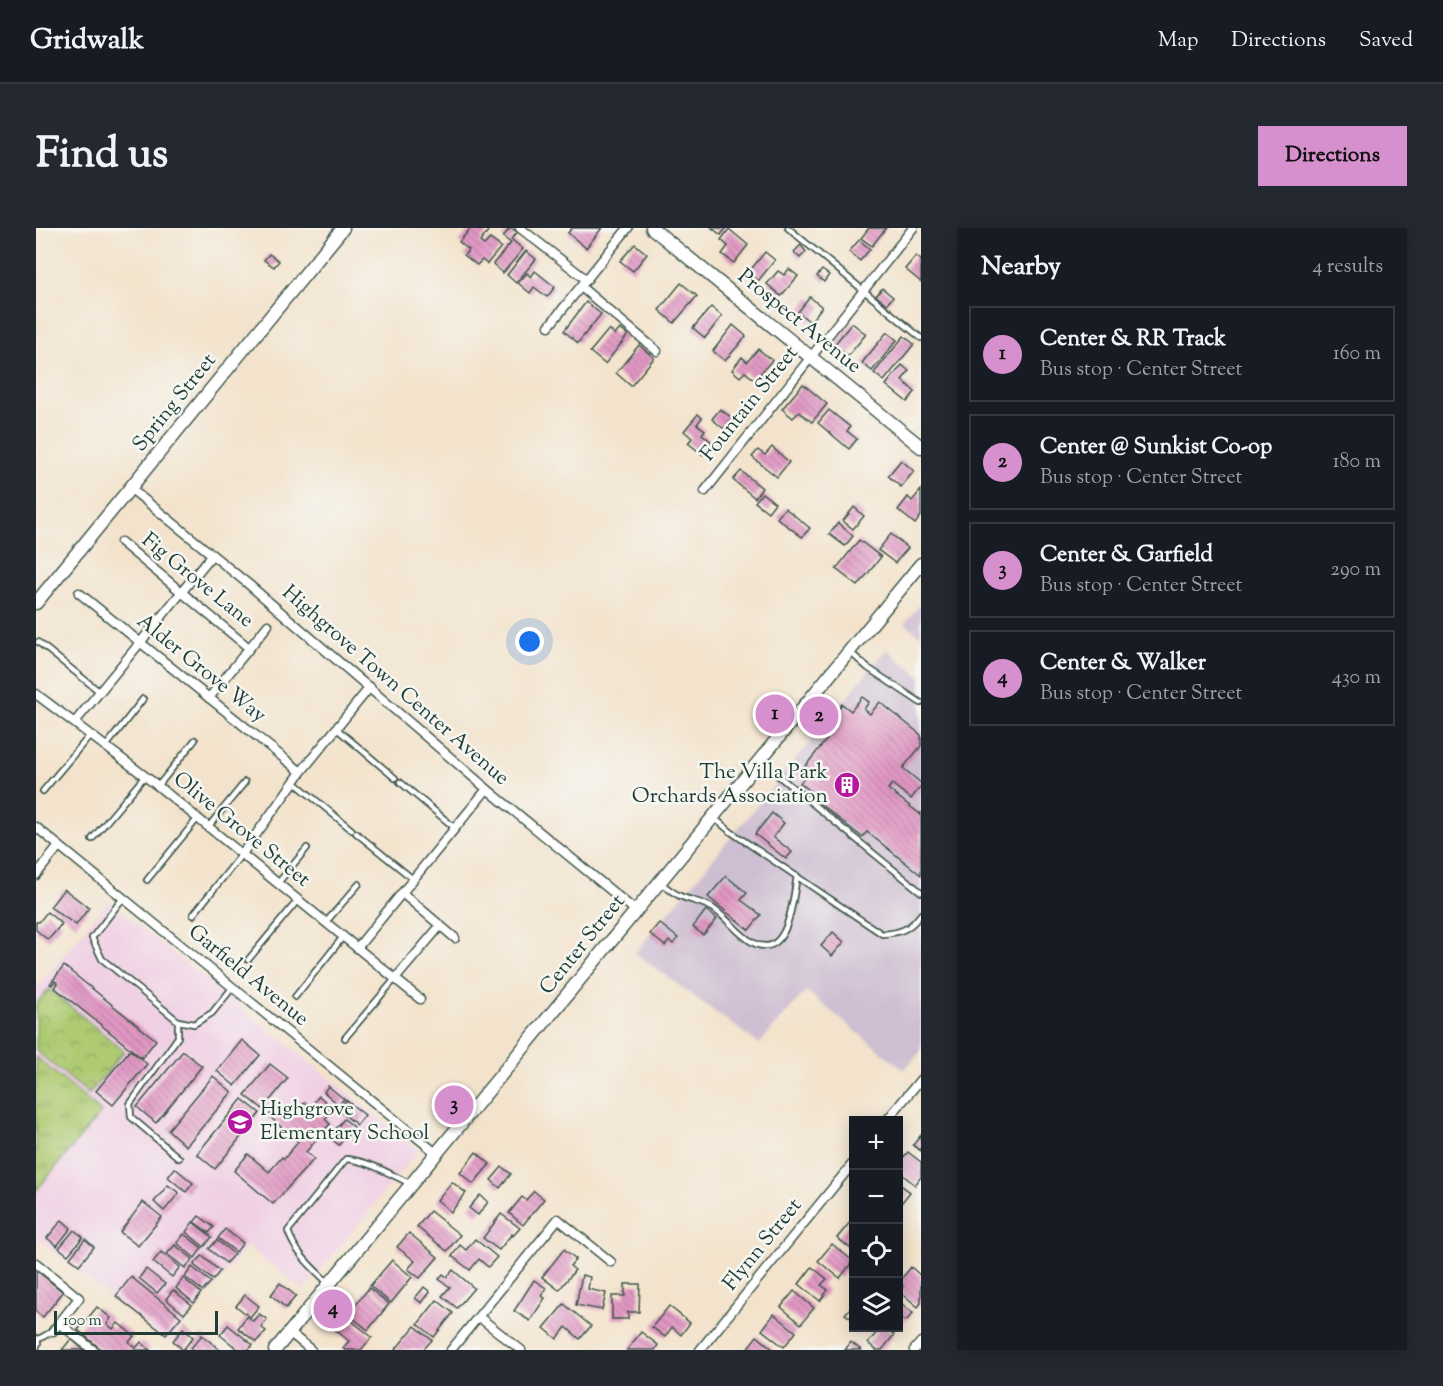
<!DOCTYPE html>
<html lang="en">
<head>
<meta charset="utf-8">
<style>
	:root { --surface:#171b24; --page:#242831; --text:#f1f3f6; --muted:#9ea1a6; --line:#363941; --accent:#d690ce }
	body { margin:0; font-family:"Sorts Mill Goudy",serif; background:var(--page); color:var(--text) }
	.controls { position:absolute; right:18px; bottom:18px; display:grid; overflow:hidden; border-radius:0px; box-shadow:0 3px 15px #0003 }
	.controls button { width:54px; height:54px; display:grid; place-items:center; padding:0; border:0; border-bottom:2px solid var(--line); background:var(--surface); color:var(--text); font:30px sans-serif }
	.scale { position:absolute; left:18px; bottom:15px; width:164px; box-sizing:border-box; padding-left:6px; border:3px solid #1f3d34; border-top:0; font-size:16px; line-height:21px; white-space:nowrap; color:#1f3d34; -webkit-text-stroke:4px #f6f6f2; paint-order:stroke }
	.you { position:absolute; left:494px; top:414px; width:21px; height:21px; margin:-15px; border:4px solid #fff; border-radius:50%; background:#1a73e8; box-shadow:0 0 0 9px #1a73e833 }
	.badge { display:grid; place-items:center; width:39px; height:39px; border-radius:50%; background:var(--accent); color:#111; font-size:20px; font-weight:700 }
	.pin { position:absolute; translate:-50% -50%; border:3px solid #fff; box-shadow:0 2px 6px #0006 }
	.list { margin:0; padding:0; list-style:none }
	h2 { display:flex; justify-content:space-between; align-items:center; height:78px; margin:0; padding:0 24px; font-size:26px }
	h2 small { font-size:20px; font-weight:400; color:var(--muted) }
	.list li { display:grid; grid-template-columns:39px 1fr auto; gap:18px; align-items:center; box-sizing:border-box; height:96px; margin:0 12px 12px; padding:0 12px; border:2px solid var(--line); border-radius:0px }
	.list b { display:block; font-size:22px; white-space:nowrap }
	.list p { margin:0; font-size:20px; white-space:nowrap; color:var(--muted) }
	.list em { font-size:20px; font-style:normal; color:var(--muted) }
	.icon { flex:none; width:33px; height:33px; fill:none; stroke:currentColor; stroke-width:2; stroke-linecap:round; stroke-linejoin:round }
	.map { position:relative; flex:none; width:885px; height:1122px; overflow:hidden; border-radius:0px }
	header { display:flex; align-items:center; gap:36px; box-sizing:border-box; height:84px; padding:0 30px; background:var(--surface); border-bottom:2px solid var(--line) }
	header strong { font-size:28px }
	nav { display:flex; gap:33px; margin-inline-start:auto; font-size:21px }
	.intro { display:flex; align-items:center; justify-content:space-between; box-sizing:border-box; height:144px; padding:0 36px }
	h1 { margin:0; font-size:42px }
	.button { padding:15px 27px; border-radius:0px; background:var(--accent); color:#111; font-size:21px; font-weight:700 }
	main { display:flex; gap:36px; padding:0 36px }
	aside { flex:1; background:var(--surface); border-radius:0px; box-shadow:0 3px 15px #0003 }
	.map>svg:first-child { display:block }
	.built { fill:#f0d0e4 }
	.industrial { fill:#cebed1 }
	.grass { fill:url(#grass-tufts); stroke:#668453; stroke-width:1.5 }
	.park { fill:url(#park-crowns); stroke:#668453; stroke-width:1.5 }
	.building { fill:url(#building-back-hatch) }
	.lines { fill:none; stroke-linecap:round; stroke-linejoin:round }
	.lane-casing { stroke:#3f564b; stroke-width:8 }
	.street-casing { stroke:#3f564b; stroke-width:11 }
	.secondary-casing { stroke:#3f564b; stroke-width:15 }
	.lane { stroke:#fff; stroke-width:4.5 }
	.street { stroke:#fff; stroke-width:8 }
	.secondary { stroke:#fff; stroke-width:12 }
	.labels { text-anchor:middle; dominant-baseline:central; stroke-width:5; stroke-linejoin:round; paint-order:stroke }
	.street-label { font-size:21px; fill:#1f3d34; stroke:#f6f6f2 }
	.poi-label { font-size:21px; fill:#1f3d34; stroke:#f6f6f2; text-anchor:end }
</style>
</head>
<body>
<header>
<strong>Gridwalk</strong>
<nav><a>Map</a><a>Directions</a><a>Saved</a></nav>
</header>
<div class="intro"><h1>Find us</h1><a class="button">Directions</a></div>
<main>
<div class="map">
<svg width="885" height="1122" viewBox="0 0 885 1122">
	<defs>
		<pattern id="grass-tufts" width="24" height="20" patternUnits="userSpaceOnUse" patternTransform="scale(1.5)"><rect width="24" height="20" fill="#aecb72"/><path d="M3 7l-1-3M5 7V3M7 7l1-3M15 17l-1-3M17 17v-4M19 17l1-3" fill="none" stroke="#8da65e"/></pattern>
		<pattern id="park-crowns" width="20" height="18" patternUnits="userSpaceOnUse" patternTransform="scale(1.5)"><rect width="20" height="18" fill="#aecb72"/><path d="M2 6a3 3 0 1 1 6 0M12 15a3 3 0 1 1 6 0" fill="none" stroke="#8da65e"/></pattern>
		<pattern id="building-back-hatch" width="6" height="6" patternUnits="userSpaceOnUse" patternTransform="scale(1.5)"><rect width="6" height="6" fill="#e298c4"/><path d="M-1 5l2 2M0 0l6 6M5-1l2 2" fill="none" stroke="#b77da0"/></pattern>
	</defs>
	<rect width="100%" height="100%" fill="#f6f6f2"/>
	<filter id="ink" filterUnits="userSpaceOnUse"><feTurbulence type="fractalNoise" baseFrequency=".0167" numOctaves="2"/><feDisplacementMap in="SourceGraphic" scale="12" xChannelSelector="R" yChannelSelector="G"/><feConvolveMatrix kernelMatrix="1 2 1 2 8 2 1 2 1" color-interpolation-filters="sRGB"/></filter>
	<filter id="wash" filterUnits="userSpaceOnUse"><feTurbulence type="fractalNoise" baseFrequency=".008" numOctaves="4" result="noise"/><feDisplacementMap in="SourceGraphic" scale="24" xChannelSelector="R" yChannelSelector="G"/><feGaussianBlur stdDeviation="1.35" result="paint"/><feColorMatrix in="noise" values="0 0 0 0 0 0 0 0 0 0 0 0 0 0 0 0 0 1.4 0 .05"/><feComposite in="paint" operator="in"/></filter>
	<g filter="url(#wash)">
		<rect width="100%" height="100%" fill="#f3e3cc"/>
		<path class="built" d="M72 673 383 922 268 1062 211 1018 132 1115 0 1009V761Z"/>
		<g class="industrial">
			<path d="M885 375V409L869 395Z"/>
			<path d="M851 421 885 449V823L868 842 770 763 723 816 599 725Z"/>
		</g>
		<path class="grass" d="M0 829 65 884 0 963Z"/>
		<path class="park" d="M13 761 88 823 53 866 0 823V776Z"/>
		<g id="blocks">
			<g class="building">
				<path d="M435 0H448L452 3 444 14 448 17 454 11 465 19 451 36 446 32 441 37 428 27 433 22 423 14Z"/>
				<path d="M474 0 482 4 475 11 487 21 467 45 457 36 475 15 467 9Z"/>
				<path d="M536 0H566L550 20 532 5Z"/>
				<path d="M676 0H690L685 7Z"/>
				<path d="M833 0H850L836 18 825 10Z"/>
				<path d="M693 1 712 17 698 35 686 26 692 18 685 12Z"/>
				<path d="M823 12 834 21 824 33 813 24Z"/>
				<path d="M599 16 611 26 597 43 584 33Z"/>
				<path d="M765 17 770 24 764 30 758 24Z"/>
				<path d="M490 23 500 31 480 55 471 47Z"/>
				<path d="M729 24 739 32 722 53 712 45Z"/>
				<path d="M233 26 243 33 238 39 228 32Z"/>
				<path d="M880 28 885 32V54L869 41Z"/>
				<path d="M753 41 762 48 745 68 731 56 742 43 748 47Z"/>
				<path d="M786 42 793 47 788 54 781 48Z"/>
				<path d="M499 43 519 59 511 69 498 59 494 65 482 55 491 45 495 49Z"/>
				<path d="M645 55 661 68 638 95 623 82Z"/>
				<path d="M846 60 857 69 851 76 840 68Z"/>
				<path d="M774 69 786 79 774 94 762 84Z"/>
				<path d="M550 74 565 86 542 115 528 103Z"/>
				<path d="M675 79 686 88 669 110 657 100Z"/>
				<path d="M816 95 830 106 812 128 798 117Z"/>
				<path d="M697 97 710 108 689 133 677 123Z"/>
				<path d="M573 101 579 107 584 101 592 107 569 136 554 124Z"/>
				<path d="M851 104 861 112 836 143 826 135Z"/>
				<path d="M868 108 878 116 848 153 838 145Z"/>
				<path d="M603 117 618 130 595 158 580 145Z"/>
				<path d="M722 121 736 132 719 152 709 144 704 149 696 142 706 129 711 134Z"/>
				<path d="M866 137 873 143 866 152 879 164 871 174 850 157Z"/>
				<path d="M767 156 791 176 776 194 763 184 757 190 746 181Z"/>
				<path d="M684 181 696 190 688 201 676 191Z"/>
				<path d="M793 182 814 199 811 203 821 211 813 221 782 195Z"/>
				<path d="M662 186 666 190 661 196 669 202 666 206 677 215 667 227 652 215 656 210 648 203Z"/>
				<path d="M736 219 753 234 741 249 716 229 722 222 729 227Z"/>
				<path d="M865 232 878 243 865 259 852 248Z"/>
				<path d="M705 243 726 260 719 270 697 252Z"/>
				<path d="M885 262V288L879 296 862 282 872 269 876 273Z"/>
				<path d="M726 265 739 275 732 284 719 274Z"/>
				<path d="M818 279 828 288 817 301 807 293Z"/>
				<path d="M749 280 774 300 766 309 741 290Z"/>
				<path d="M802 295 817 308 809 318 793 306Z"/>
				<path d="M855 306 872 320 859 335 842 322Z"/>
				<path d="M823 312 845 329 822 358 800 341Z"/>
				<path d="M826 469 833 474 828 481 834 486 844 474 885 507V518L867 540 885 555V558L875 571 856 556 852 561 884 586 885 584V647L831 604 826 609 774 568 777 565 764 555 768 550 763 546 791 511 782 504 806 476 815 483Z"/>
				<path d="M736 585 748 595 737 609 756 624 750 631 719 606Z"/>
				<path d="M690 648 711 665 705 672 725 687 713 702 672 669Z"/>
				<path d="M28 661 53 680 40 697 14 679Z"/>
				<path d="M670 682 681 691 667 707 657 699Z"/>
				<path d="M11 684 26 696 12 712 0 702V694H3Z"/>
				<path d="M623 695 642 710 637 716 633 713 629 718 614 706Z"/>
				<path d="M797 704 808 714 796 728 785 718Z"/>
				<path d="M28 738 120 812 106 830 19 760 22 755 19 753 16 757 14 756Z"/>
				<path d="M206 812 224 827 199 858 181 843Z"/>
				<path d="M94 822 111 836 77 877 60 863Z"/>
				<path d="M147 823 166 838 120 895 101 879Z"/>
				<path d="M234 836 252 850 227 881 209 867Z"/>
				<path d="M177 848 196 864 150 918 132 902Z"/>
				<path d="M292 858 308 871 303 877 288 864Z"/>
				<path d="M283 868 298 881 289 891 294 896 270 924 278 931 237 976 198 943 212 926 233 944 246 929 248 931 262 914 233 888 242 877 256 889 269 874 274 879Z"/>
				<path d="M206 871 224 885 179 941 161 926Z"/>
				<path d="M310 872 329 887 321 897 303 882Z"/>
				<path d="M308 891 318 899 303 917 293 909Z"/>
				<path d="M885 907V923L877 917Z"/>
				<path d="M440 924 454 936 437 956 424 945Z"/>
				<path d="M872 924 885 934V949L879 957 862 943V935Z"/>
				<path d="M466 939 475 946 464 960 455 952Z"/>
				<path d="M139 940 157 955 150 964 132 949Z"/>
				<path d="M416 954 430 965 415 984 401 972Z"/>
				<path d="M862 955 874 964 862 979Z"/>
				<path d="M132 957 143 965 128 983 118 974Z"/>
				<path d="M498 963 508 971 487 997 473 985 486 969 490 972Z"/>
				<path d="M444 967 452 974 442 987 433 980Z"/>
				<path d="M107 974 126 989 102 1018 84 1004Z"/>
				<path d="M394 983 424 1007 411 1023 381 999Z"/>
				<path d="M465 986 484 1000 477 1008 476 1006 463 1022 447 1010Z"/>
				<path d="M163 988 178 999 173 1005 158 994Z"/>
				<path d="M26 992 35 1000 21 1018 11 1010Z"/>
				<path d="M815 993 818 996V1023L801 1010Z"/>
				<path d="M157 994 176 1009 168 1019 150 1004Z"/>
				<path d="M189 1001 207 1015 200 1024 182 1010Z"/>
				<path d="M38 1002 47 1009 32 1027 23 1020Z"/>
				<path d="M373 1005 402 1029 384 1050 372 1041 379 1033 361 1019Z"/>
				<path d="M148 1006 166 1020 159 1030 141 1015Z"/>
				<path d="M49 1011 58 1019 43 1037 34 1030Z"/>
				<path d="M439 1011 461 1029 452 1039 443 1031 434 1042 416 1028 424 1017 430 1022Z"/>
				<path d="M181 1012 198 1026 190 1035 173 1021Z"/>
				<path d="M796 1016 817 1033 804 1050 782 1033Z"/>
				<path d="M139 1017 157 1031 149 1040 131 1026Z"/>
				<path d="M528 1021 540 1031 534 1038 539 1042 523 1062 506 1049Z"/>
				<path d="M125 1024 144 1039 136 1049 117 1034Z"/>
				<path d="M166 1028 184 1043 177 1052 158 1037Z"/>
				<path d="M356 1032 376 1049 355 1075 334 1058Z"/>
				<path d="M156 1039 175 1054 167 1063 149 1049Z"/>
				<path d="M776 1039 791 1051 785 1057 792 1062 784 1073 763 1056Z"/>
				<path d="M875 1039 885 1048V1075L882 1079 863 1063 867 1058 863 1054Z"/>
				<path d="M110 1041 129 1056 121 1065 103 1050Z"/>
				<path d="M0 1042 27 1064 7 1089 0 1084Z"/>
				<path d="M417 1042 438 1060 421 1080 406 1068 414 1059 403 1051 407 1046 411 1049Z"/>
				<path d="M546 1047 554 1049 552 1061 570 1065 566 1082 540 1077Z"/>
				<path d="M95 1049 145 1089 130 1107 80 1068Z"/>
				<path d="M147 1050 165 1065 158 1075 140 1060Z"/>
				<path d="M498 1052 510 1060 505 1068 509 1070 494 1093 478 1083Z"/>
				<path d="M244 1055 260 1068 250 1080 235 1067Z"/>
				<path d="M589 1056H604L603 1084H592V1091H576V1068H589Z"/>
				<path d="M388 1059 394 1064 386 1075 379 1070Z"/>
				<path d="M333 1060 353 1076 332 1102 312 1086Z"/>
				<path d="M137 1062 156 1077 148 1086 130 1071Z"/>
				<path d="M758 1063 778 1080 765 1096 745 1079Z"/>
				<path d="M209 1067 223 1078 214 1089 200 1078Z"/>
				<path d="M401 1072 417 1085 398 1109 382 1096Z"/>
				<path d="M862 1073 877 1085 870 1093 866 1090 862 1094Z"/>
				<path d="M528 1076 555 1098 544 1111 530 1099 521 1111 508 1100Z"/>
				<path d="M818 1076V1092L809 1086Z"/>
				<path d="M633 1078 654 1095 645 1107 636 1099 629 1109 616 1099Z"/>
				<path d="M61 1079 75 1090 71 1096 77 1101 82 1095 98 1108 93 1114 100 1120 105 1114 114 1122H66L42 1102Z"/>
				<path d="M223 1086 231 1091 225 1099 230 1103 220 1114 202 1100 211 1088 217 1093Z"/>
				<path d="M307 1086 336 1109 325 1122H309L307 1120 313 1113 296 1099Z"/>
				<path d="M738 1086 760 1104 748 1119 726 1102Z"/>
				<path d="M192 1097 217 1117 212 1122H203L184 1107Z"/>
				<path d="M379 1098 396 1112 387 1122H359Z"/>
				<path d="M147 1100 157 1109 147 1122 137 1113Z"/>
				<path d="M838 1100H849L858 1107 846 1122H840L832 1115 842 1103Z"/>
				<path d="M605 1104 622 1117 619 1122H591Z"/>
				<path d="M166 1107 184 1122H158L155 1120Z"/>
				<path d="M721 1108 738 1122H710Z"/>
				<path d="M35 1111 48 1122H26Z"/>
				<path d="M815 1114 825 1122H809Z"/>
			</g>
		</g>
	</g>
	<g filter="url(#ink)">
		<use href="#blocks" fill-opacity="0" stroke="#3f564b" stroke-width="1.5"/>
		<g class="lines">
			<g class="lane-casing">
				<g id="lane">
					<path d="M752 0 885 110"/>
					<path d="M2 414 64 464"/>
					<path d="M815 425 832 440 885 475"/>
					<path d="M301 501 359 550"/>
					<path d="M71 517 107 471"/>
					<path d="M724 533 885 664"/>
					<path d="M258 554 316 602"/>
					<path d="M364 554 419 600"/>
					<path d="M122 558 159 512"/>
					<path d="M7 563 55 506"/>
					<path d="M677 589 695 604 846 706C865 705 874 701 885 686"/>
					<path d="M173 598 209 554"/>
					<path d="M320 605 377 651"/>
					<path d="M56 611 109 548"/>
					<path d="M111 652 162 590"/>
					<path d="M242 655 271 620"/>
					<path d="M625 655C631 660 637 665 644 668 655 673 668 674 678 681 692 691 702 706 716 714 753 735 757 669 761 648"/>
					<path d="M87 670 56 710 66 731 142 793 158 796 176 785 197 759"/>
					<path d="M157 687 206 626"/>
					<path d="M290 694 323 656"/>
					<path d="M212 732 262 672"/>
					<path d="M259 769 307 709"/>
					<path d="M142 793V809L94 876 95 889 143 930"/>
					<path d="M309 810 359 751"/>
					<path d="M293 1056C277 1040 259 1025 252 1003L310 931C333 933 354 946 375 956"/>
					<path d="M0 1110 2 1115 0 1121"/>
					<path d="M1 1112 17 1103"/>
				</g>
			</g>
			<g class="street-casing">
				<g id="street">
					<path d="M484 0 551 52"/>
					<path d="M545 59 621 123"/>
					<path d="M513 98 592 0"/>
					<path d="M94 260 211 355 451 561 600 683"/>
					<path d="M669 263 877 0"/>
					<path d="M85 314 213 420"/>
					<path d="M43 365 265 544"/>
					<path d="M0 466 122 558 384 771"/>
					<path d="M173 470 232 397"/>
					<path d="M39 494 176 327"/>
					<path d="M0 599 400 925"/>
					<path d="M206 626 265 544 334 459"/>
					<path d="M0 647 23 618"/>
					<path d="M366 665 419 710"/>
					<path d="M321 720 451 561"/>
					<path d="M359 751 404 698"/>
					<path d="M851 892 885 851"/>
					<path d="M0 1035 43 1070 17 1103"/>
					<path d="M443 1089 485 1122"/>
					<path d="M23 1095 57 1122"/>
					<path d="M253 1104 275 1122"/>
					<path d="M415 1122 522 991 575 1034"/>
					<path d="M664 1122 818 934"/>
					<path d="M878 1122 885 1114"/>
				</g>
			</g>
			<g class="secondary-casing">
				<g id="secondary">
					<path d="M616 0 885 219"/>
					<path d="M0 375 307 0"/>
					<path d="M239 1122 885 336"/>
				</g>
			</g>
			<use href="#lane" class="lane"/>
			<use href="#street" class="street"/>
			<use href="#secondary" class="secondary"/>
		</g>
	</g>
	<defs>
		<g id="building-disc" transform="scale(1.35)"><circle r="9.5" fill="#b5179e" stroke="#f6f6f2"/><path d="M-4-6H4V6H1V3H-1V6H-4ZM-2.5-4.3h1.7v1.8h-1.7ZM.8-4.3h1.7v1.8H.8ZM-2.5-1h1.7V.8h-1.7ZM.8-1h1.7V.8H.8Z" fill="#fff"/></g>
		<g id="school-disc" transform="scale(1.35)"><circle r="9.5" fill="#b5179e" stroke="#f6f6f2"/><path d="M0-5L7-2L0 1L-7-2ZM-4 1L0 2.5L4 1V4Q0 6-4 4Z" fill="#fff"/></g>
	</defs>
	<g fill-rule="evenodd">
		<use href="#building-disc" x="811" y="557"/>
		<use href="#school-disc" x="204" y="894"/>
	</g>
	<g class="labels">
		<g class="street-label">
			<text transform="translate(763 94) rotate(39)">Prospect Avenue</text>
			<text transform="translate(139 175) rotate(-51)">Spring Street</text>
			<text transform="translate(714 176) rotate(-51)">Fountain Street</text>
			<text transform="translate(161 353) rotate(39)">Fig Grove Lane</text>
			<text transform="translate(165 441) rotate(39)">Alder Grove Way</text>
			<text transform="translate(359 458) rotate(41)">Highgrove Town Center Avenue</text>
			<text transform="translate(205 602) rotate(39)">Olive Grove Street</text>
			<text transform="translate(547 717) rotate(-51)">Center Street</text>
			<text transform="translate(212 748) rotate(39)">Garfield Avenue</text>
			<text transform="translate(727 1017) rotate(-51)">Flynn Street</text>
		</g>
		<g class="poi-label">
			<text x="792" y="545">The Villa Park<tspan x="792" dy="24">Orchards Association</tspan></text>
			<text x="224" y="882" text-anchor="start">Highgrove<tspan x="224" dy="24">Elementary School</tspan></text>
		</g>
	</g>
</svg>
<div class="controls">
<button>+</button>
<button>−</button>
<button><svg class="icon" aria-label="locate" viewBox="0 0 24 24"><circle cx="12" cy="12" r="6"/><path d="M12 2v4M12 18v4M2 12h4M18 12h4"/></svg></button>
<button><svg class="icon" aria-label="layers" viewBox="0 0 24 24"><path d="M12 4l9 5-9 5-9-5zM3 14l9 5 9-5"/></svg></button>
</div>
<div class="scale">100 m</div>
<div class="you"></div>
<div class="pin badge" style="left:739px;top:486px">1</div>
<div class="pin badge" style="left:783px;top:488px">2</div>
<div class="pin badge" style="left:418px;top:877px">3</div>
<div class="pin badge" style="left:297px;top:1081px">4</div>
</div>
<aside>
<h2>Nearby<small>4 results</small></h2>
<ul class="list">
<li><span class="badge">1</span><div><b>Center &amp; RR Track</b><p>Bus stop · Center Street</p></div><em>160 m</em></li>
<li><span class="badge">2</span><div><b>Center @ Sunkist Co-op</b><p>Bus stop · Center Street</p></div><em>180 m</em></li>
<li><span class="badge">3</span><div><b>Center &amp; Garfield</b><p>Bus stop · Center Street</p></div><em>290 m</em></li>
<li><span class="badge">4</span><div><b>Center &amp; Walker</b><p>Bus stop · Center Street</p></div><em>430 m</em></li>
</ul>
</aside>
</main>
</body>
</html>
